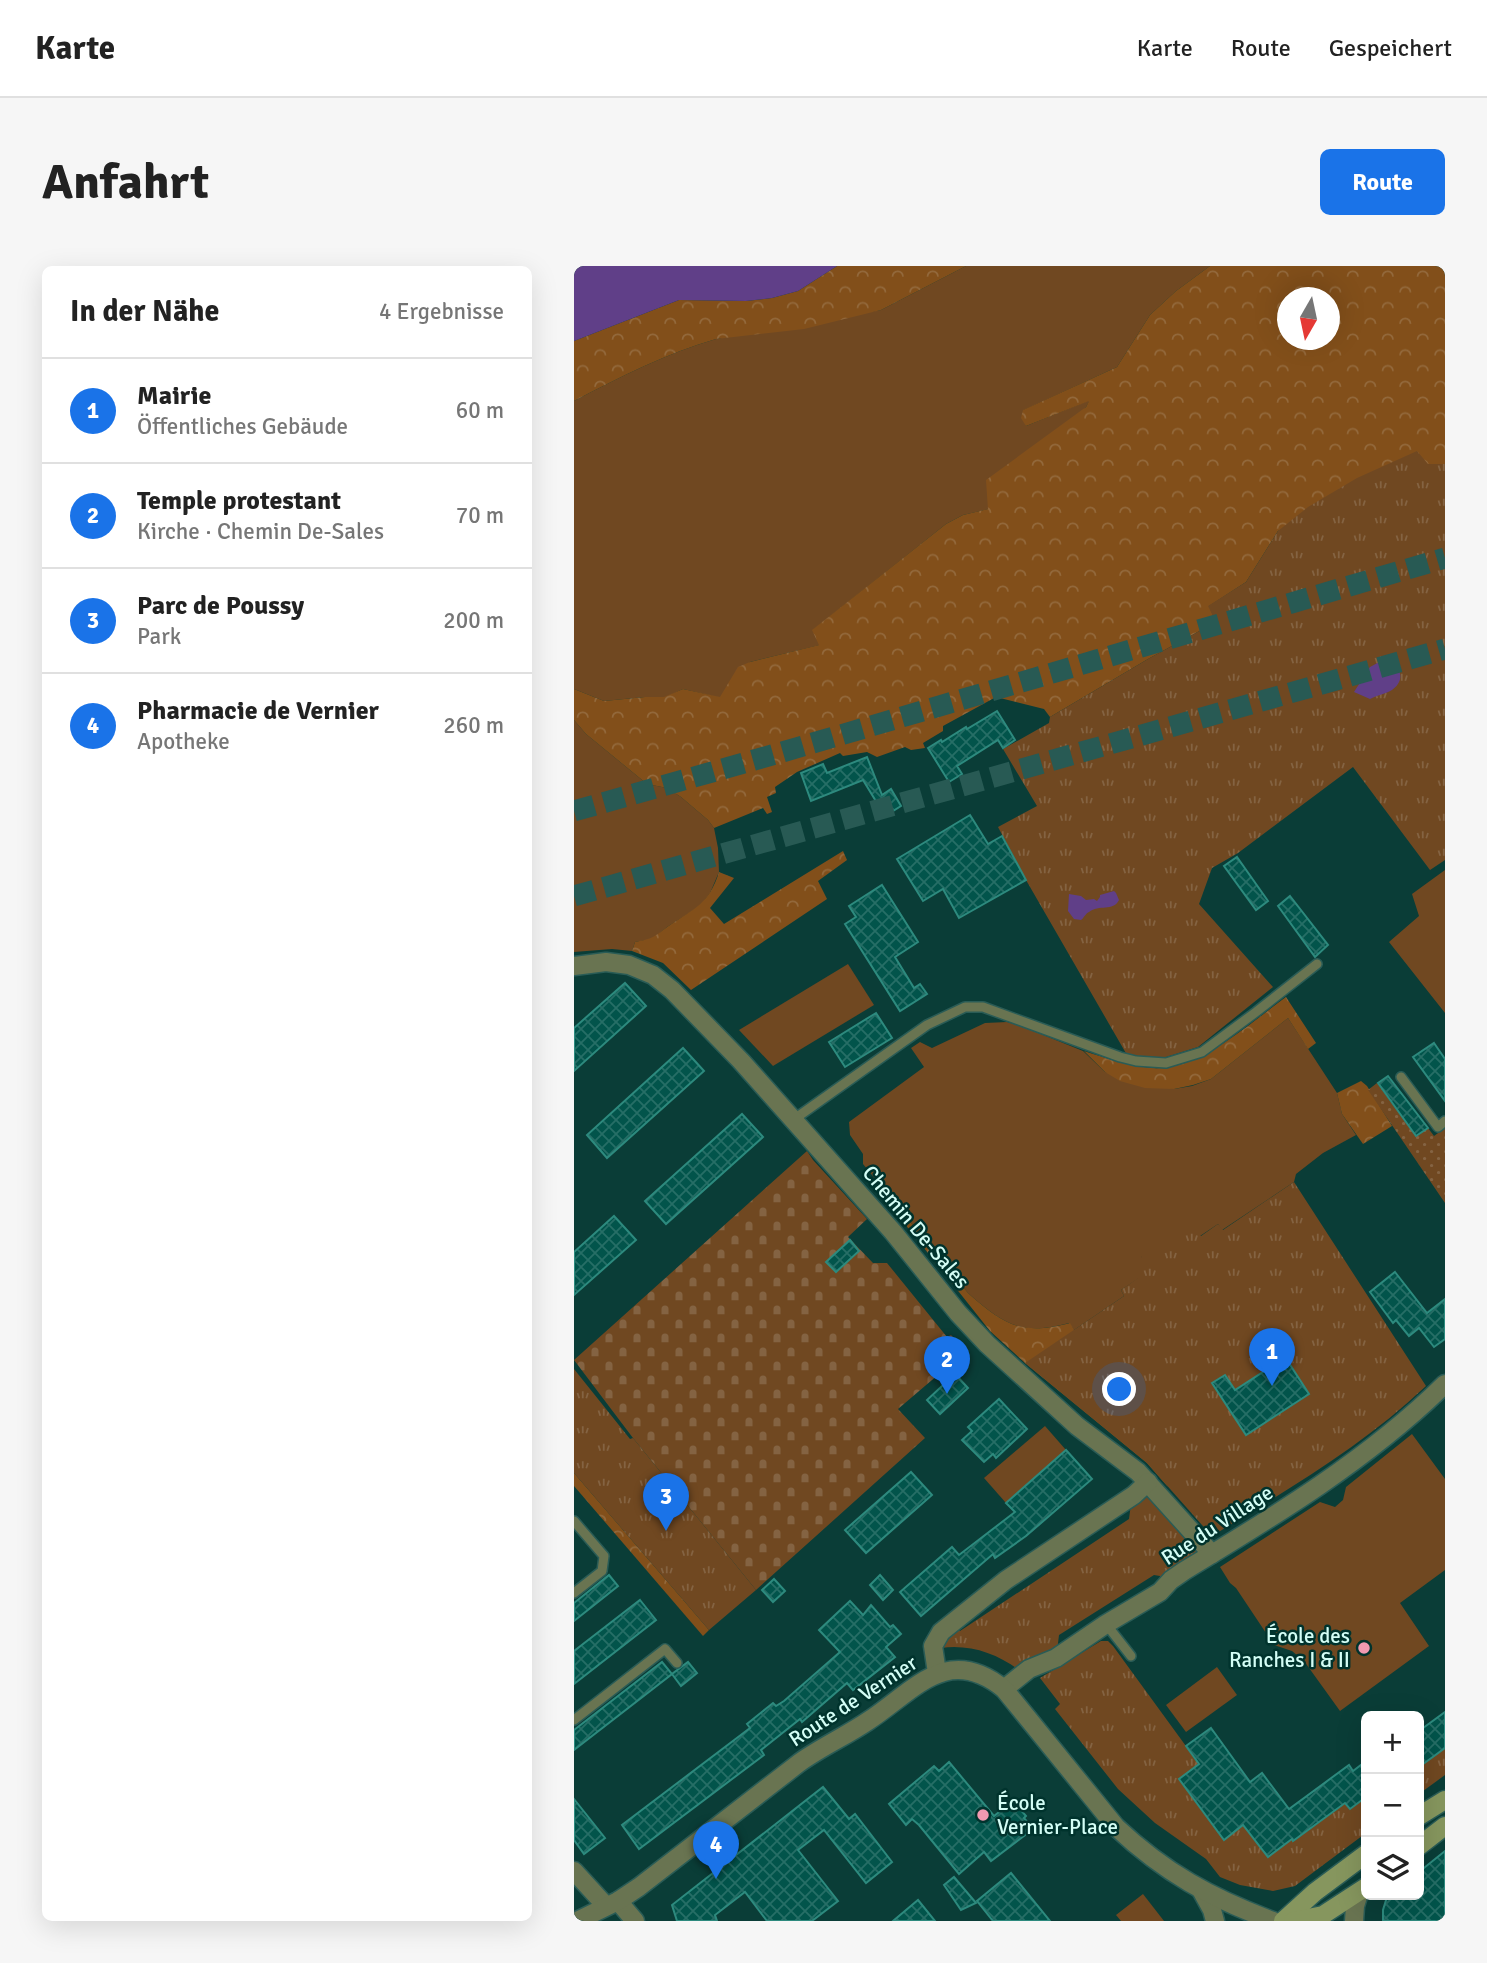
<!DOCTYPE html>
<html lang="de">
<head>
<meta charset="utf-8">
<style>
	:root { --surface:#fff; --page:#f6f6f6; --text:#222; --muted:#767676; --line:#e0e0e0; --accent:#1a73e8 }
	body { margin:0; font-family:Signika,sans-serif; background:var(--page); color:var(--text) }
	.controls { position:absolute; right:21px; bottom:21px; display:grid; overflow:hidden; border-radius:10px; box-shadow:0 7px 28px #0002 }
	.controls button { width:63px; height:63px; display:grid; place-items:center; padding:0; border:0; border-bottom:2px solid var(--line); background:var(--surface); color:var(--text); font:35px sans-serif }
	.compass { position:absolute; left:703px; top:21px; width:63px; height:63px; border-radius:50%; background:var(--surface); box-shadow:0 7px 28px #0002; rotate:189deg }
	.you { position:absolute; left:546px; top:1124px; width:24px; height:24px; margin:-18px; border:5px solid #fff; border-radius:50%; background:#1a73e8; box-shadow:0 0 0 10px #1a73e833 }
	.badge { display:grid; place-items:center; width:46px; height:46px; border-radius:50%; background:var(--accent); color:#fff; font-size:23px; font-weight:700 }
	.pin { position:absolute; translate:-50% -58px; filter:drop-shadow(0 2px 4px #0008) }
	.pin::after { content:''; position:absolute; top:37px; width:24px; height:21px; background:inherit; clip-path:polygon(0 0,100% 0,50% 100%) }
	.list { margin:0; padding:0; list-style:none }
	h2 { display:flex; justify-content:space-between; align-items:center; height:91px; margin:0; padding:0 28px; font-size:30px }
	h2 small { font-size:23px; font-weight:400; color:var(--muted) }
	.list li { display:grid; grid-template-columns:46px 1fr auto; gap:21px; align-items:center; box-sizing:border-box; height:105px; padding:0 28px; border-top:2px solid var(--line) }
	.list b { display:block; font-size:26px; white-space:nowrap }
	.list p { margin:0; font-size:23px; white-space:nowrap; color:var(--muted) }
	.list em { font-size:23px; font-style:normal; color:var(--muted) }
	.icon { flex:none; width:38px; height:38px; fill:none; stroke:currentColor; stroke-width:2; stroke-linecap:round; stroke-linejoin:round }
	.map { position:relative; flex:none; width:871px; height:1655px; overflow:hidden; border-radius:10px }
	header { display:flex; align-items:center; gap:42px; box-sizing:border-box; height:98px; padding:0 35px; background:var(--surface); border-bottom:2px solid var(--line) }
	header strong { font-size:33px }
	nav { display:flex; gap:38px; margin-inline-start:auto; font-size:24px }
	.intro { display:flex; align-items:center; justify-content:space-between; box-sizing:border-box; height:168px; padding:0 42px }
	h1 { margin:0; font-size:49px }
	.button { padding:18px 32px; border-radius:10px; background:var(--accent); color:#fff; font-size:24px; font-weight:700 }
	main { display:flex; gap:42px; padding:0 42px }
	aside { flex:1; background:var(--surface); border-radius:10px; box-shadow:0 7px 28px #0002 }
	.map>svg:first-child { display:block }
	.grass { fill:#704821 }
	.forest { fill:url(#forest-crowns); fill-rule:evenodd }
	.cemetery { fill:url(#cemetery-stones) }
	.park { fill:url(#park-tufts) }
	.garden { fill:url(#garden-dots) }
	.water { fill:#603f88 }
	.building { fill:url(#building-cross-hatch); stroke:#2d8a7e; stroke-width:2 }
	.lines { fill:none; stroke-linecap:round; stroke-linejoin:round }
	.motorway-tunnel { stroke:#285a54; stroke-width:21; stroke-dasharray:21 10; stroke-linecap:butt }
	.service-casing { stroke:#2a5c56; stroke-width:12 }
	.minor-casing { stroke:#2a5c56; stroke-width:21 }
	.tertiary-casing { stroke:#2a5c56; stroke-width:21 }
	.secondary-casing { stroke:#2a5c56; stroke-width:21 }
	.service { stroke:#697451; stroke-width:9 }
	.minor { stroke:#697451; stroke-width:18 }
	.tertiary { stroke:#697451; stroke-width:18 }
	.secondary { stroke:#86965e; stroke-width:18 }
	.poi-dot { fill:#f19ab1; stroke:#00332d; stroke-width:2.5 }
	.labels { text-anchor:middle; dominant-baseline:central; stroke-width:5; stroke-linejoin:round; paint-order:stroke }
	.street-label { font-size:21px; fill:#d4fef6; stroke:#00332d }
	.poi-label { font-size:21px; fill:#d4fef6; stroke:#00332d; text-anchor:end }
</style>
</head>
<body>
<header>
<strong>Karte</strong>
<nav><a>Karte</a><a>Route</a><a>Gespeichert</a></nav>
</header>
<div class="intro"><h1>Anfahrt</h1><a class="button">Route</a></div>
<main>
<aside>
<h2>In der Nähe<small>4 Ergebnisse</small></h2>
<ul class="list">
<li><span class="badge">1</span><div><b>Mairie</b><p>Öffentliches Gebäude</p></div><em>60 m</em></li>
<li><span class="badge">2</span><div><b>Temple protestant</b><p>Kirche · Chemin De-Sales</p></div><em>70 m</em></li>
<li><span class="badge">3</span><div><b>Parc de Poussy</b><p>Park</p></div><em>200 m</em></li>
<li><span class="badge">4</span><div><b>Pharmacie de Vernier</b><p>Apotheke</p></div><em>260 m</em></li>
</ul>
</aside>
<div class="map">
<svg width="871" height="1655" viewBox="0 0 871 1655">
	<defs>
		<pattern id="forest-crowns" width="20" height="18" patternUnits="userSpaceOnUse" patternTransform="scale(1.75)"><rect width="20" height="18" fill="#824f1a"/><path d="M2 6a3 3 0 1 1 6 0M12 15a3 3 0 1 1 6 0" fill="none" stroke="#93693c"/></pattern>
		<pattern id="cemetery-stones" width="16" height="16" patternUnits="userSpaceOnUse" patternTransform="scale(1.75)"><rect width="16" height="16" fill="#704821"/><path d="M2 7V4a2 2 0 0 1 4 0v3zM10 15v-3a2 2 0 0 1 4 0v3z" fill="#846342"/></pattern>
		<pattern id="park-tufts" width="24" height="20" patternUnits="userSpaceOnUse" patternTransform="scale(1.75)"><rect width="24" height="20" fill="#704821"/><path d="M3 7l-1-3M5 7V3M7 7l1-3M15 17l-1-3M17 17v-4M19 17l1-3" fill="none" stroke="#846342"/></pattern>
		<pattern id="garden-dots" width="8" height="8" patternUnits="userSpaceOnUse" patternTransform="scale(1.75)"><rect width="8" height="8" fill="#704821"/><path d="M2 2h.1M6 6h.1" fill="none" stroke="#846342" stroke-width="1.8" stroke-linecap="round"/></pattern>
		<pattern id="building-cross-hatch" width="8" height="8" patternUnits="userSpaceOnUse" patternTransform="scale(1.75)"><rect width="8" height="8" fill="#02544b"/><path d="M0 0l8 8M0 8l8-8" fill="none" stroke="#266e66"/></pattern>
	</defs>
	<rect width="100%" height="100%" fill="#0a3d37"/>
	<g class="grass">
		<path d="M392 0H636L602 25 576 49 543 101 450 144 452 160 516 134 512 141 415 243 389 249 372 258 239 364 246 379 176 396 147 432 109 423 90 432 71 431 30 435 0 423V135C46 111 93 87 142 73L307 44Z"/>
		<path d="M0 454 12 468 73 518 93 522 107 531 134 554 140 562 144 582 145 606 136 627 126 640 93 661 79 673 61 676 58 685 38 683 0 686Z"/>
		<path d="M871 604V747L815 676 845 650 838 628Z"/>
		<path d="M274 698 300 739 199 800 165 764Z"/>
		<path d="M714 752 763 827 768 848 782 869 749 887 722 908 720 916 648 964 644 958 626 970 568 990 565 1012 547 1024 550 1030 500 1064 495 1057C448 1070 430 1059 394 1027L289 898V888L276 869 275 856 350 801 337 782 346 776 358 782 411 757 433 756 447 760 509 785 531 806 600 823 618 820 637 813Z"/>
		<path d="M471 1160 492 1184 432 1237 410 1212Z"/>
		<path d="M838 1168 871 1213V1304L826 1337 855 1380 766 1445 730 1395 718 1385 700 1379 662 1322 656 1317 646 1301 746 1236 761 1241 769 1234 772 1221Z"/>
		<path d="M643 1401 663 1429 612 1466 592 1439Z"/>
		<path d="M569 1628 590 1655H547L542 1649Z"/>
	</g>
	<g class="forest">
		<path d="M263 0H392L307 44 230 63 142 73C93 87 46 111 0 135V75L105 34 172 35 198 32 224 25Z"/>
		<path d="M636 0H871V198H855L704 265 672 316 635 340 642 356 574 393 476 451 470 443 422 431 369 460V465L349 477 351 482 337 484 331 481 303 491 293 486 269 490 266 487 223 506 201 521 202 527 193 531 198 546 193 548 189 542 140 562 134 554 107 531 93 522 73 518 12 468 0 454V423L30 435 71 431H90L109 423 146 431 164 401 176 396 245 379 238 364 372 258 389 249 414 243 412 214 512 141 515 135 452 160 447 152 449 144 543 101 576 49 602 25ZM713 32H755V74H713Z"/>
		<path d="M269 585 273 594 244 615 253 633 117 724 89 697 58 685 61 676C82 672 79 671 96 659 121 642 135 638 145 606L160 612 136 642 150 658Z"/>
		<path d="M712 731 742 777 734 783 714 752 637 813 619 819 600 823 571 822 546 815 531 806 510 785C532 792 555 800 578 802 625 805 676 757 712 731Z"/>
		<path d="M787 815 793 820 818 860 789 878 768 848 763 827Z"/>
		<path d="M311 925 394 1027C430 1059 448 1070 496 1057L594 1221 573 1197 451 1097 416 1065 307 928Z"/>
		<path d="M0 1207 135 1364 129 1370 0 1220Z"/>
	</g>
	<path class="cemetery" d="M233 885 239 894 293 953 274 971 299 997H313L373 1071 377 1069 392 1085 324 1143 351 1172 182 1324 59 1172 0 1094Z"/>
	<g class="park">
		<path d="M843 185 854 198H871V594L856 604 779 501 664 587 638 602 625 638 699 721 624 781 589 792H563L553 789 452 614 424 561 463 540 429 483 475 457 476 451 574 393 642 356 634 340 672 316 704 265 734 241 783 212Z"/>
		<path d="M720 916 852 1120C790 1179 716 1222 643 1267L636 1268 573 1197 451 1097 550 1030 547 1024 564 1012 563 1000 568 990 566 987 605 962 607 965 621 966 627 970 644 958 649 964Z"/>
		<path d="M0 1103 56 1173 59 1172 182 1324 135 1364 0 1207Z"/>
		<path d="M575 1228 592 1245 591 1250 622 1283V1289L585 1318 586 1310 580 1309 485 1369 483 1385 445 1404C422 1387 395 1378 367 1382L370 1374 383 1362 386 1365 555 1253 557 1238 568 1230Z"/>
		<path d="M527 1375H534L539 1380 625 1498 605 1513 669 1559 693 1590 718 1573 720 1575 771 1537 776 1543 792 1531V1567L721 1620 699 1625 666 1619 646 1611 632 1593 581 1557 544 1523 481 1443 486 1438 466 1412Z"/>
		<path d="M871 1482V1509L845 1528V1501Z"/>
	</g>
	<path class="garden" d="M803 817 842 870 854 862 860 870 871 862V937L794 824Z"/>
	<g class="water">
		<path d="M0 0H263L224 25 198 32 172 35 105 34 0 75Z"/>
		<path d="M809 394C825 396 834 413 818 424 812 428 803 429 796 433L780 426 796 401Z"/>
		<path d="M540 625 542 627 545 634C539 646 525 638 515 646 511 648 510 652 507 654L500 653 494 645 495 628 507 630 512 634 520 633 523 635 526 631V629Z"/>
	</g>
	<g class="building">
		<path d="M423 445 441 474 429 482 424 474 383 500 388 508 375 516 354 482 367 474 368 476 392 461 393 463Z"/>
		<path d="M293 491 308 529 317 523 327 540 311 550 289 514 237 535 227 507 249 498 253 507Z"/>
		<path d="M396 549 414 578 428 570 452 614 385 652 369 623 349 635 323 593Z"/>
		<path d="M663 591 694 635 682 644 650 600Z"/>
		<path d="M308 619 344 676 321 691 340 722 346 718 353 728 326 745 271 658 282 651 275 640Z"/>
		<path d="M716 630 754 679 741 691 704 640Z"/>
		<path d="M51 717 72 740 0 805V762Z"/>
		<path d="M302 747 318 772 271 801 255 776Z"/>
		<path d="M860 777 871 793V835L839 791Z"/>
		<path d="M109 782 130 805 33 892 13 869Z"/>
		<path d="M814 810 854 862 842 870 804 817Z"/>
		<path d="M168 848 189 871 92 958 71 935Z"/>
		<path d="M40 950 62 974 0 1029V986Z"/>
		<path d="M276 974 285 985 262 1006 252 996Z"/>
		<path d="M821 1006 853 1047 871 1033V1073L860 1081 845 1062 835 1070 822 1054 819 1057 796 1026Z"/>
		<path d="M700 1074 735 1128 672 1169 638 1117 651 1109 661 1124 698 1100 687 1083Z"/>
		<path d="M381 1108 394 1122 366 1148 353 1134Z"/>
		<path d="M425 1133 453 1163 422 1192 419 1188 410 1196 388 1174 398 1165 394 1161Z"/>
		<path d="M492 1184 518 1213 452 1270 421 1292 419 1288 347 1350 326 1326 378 1281 385 1289 441 1246 432 1237Z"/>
		<path d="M337 1206 358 1229 292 1287 271 1264Z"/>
		<path d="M35 1309 44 1320 0 1355V1337Z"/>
		<path d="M306 1309 319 1324 309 1334 296 1319Z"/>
		<path d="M200 1313 211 1325 199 1336 188 1324Z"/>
		<path d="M66 1334 82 1354 0 1418V1385Z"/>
		<path d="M276 1335 289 1349 297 1339 316 1361 319 1359 327 1368 312 1381 321 1391 279 1424 273 1417 228 1456 226 1453 187 1484 190 1489 65 1583 48 1559 176 1462 173 1458 199 1437 202 1440 210 1435 266 1386 245 1364Z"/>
		<path d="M88 1396 98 1408 0 1484V1464Z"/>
		<path d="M114 1396 123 1407 107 1420 98 1408Z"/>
		<path d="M871 1446V1482L845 1501V1465Z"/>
		<path d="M637 1462 676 1516 688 1507 715 1543 775 1499 779 1505 792 1495V1531L776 1543 771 1537 719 1575 718 1573 694 1591 669 1559 650 1574 605 1513 625 1498 612 1480Z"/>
		<path d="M375 1496 420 1550 439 1535 452 1550 450 1552 459 1563 417 1595 410 1586 385 1608 345 1559 338 1553 332 1559 315 1538 360 1500 365 1505Z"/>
		<path d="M249 1521 275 1553 281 1548 318 1596 292 1617 250 1564 224 1584 264 1635 238 1655H193L171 1626 141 1649 143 1655H103L98 1639Z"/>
		<path d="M0 1533 31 1572 10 1588 0 1574Z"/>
		<path d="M871 1585V1655H809V1644L813 1631 816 1629H845V1606Z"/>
		<path d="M437 1607 476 1655H419L403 1635Z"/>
		<path d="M380 1611 402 1637 387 1644 370 1619Z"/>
		<path d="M344 1634 361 1655H319Z"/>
	</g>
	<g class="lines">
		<g class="motorway-tunnel">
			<path d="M0 545 205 487 871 292"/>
			<path d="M0 630 871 383"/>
		</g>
		<g class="service-casing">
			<g id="service">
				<path d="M827 811 864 861 871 855"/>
				<path d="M219 854 353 759 391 741H409L546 791 562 795 592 797 628 786 682 746 743 698"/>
				<path d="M0 1255 30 1290 28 1305 0 1327"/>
				<path d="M532 1358 557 1390"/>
				<path d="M0 1454 91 1383 103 1397"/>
			</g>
		</g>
		<g class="minor-casing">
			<g id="minor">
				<path d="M0 700 32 696 55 699 79 709 98 724 167 795 319 966 384 1047 413 1078 503 1160 564 1206 638 1288"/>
				<path d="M363 1407 359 1380 367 1366 432 1314 560 1229 574 1216"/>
				<path d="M430 1423 455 1403 482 1392 532 1358 586 1326 597 1314 610 1305C701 1250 795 1193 871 1118"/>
				<path d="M0 1605 32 1640"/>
				<path d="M44 1635 61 1655"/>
			</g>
		</g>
		<g class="tertiary-casing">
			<g id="tertiary">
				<path d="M627 1624 638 1644 641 1655"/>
				<path d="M3 1655 44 1635 65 1621 225 1497C247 1481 272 1470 294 1455 340 1425 373 1377 430 1423L542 1561C591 1607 637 1632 699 1655"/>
				<path d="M780 1655 781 1640 785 1627"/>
			</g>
		</g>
		<g class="secondary-casing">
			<g id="secondary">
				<path d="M845 1550 871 1534"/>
				<path d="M845 1580 871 1560"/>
				<path d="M709 1655 741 1626 792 1588"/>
				<path d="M719 1655 749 1649 792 1621"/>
			</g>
		</g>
		<use href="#service" class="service"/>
		<use href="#minor" class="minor"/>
		<use href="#tertiary" class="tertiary"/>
		<use href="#secondary" class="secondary"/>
	</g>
	<g class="poi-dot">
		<circle cx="790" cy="1382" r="7"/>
		<circle cx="409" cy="1549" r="7"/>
	</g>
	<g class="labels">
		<g class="street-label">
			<text transform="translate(342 961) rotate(50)">Chemin De-Sales</text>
			<text transform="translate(643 1259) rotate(-33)">Rue du Village</text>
			<text transform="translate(279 1435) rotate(-33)">Route de Vernier</text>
		</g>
		<g class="poi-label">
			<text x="776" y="1370">École des<tspan x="776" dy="24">Ranches I &amp; II</tspan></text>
			<text x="423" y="1537" text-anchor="start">École<tspan x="423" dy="24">Vernier-Place</tspan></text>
		</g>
	</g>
</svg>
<div class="controls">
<button>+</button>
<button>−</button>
<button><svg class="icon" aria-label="layers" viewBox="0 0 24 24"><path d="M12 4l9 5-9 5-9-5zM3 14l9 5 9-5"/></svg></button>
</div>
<svg class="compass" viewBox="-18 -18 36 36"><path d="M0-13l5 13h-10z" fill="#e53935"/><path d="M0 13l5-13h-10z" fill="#767676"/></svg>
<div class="you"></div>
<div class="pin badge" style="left:698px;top:1120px">1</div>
<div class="pin badge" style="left:373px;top:1128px">2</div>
<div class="pin badge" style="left:92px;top:1265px">3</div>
<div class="pin badge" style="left:142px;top:1613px">4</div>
</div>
</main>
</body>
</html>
